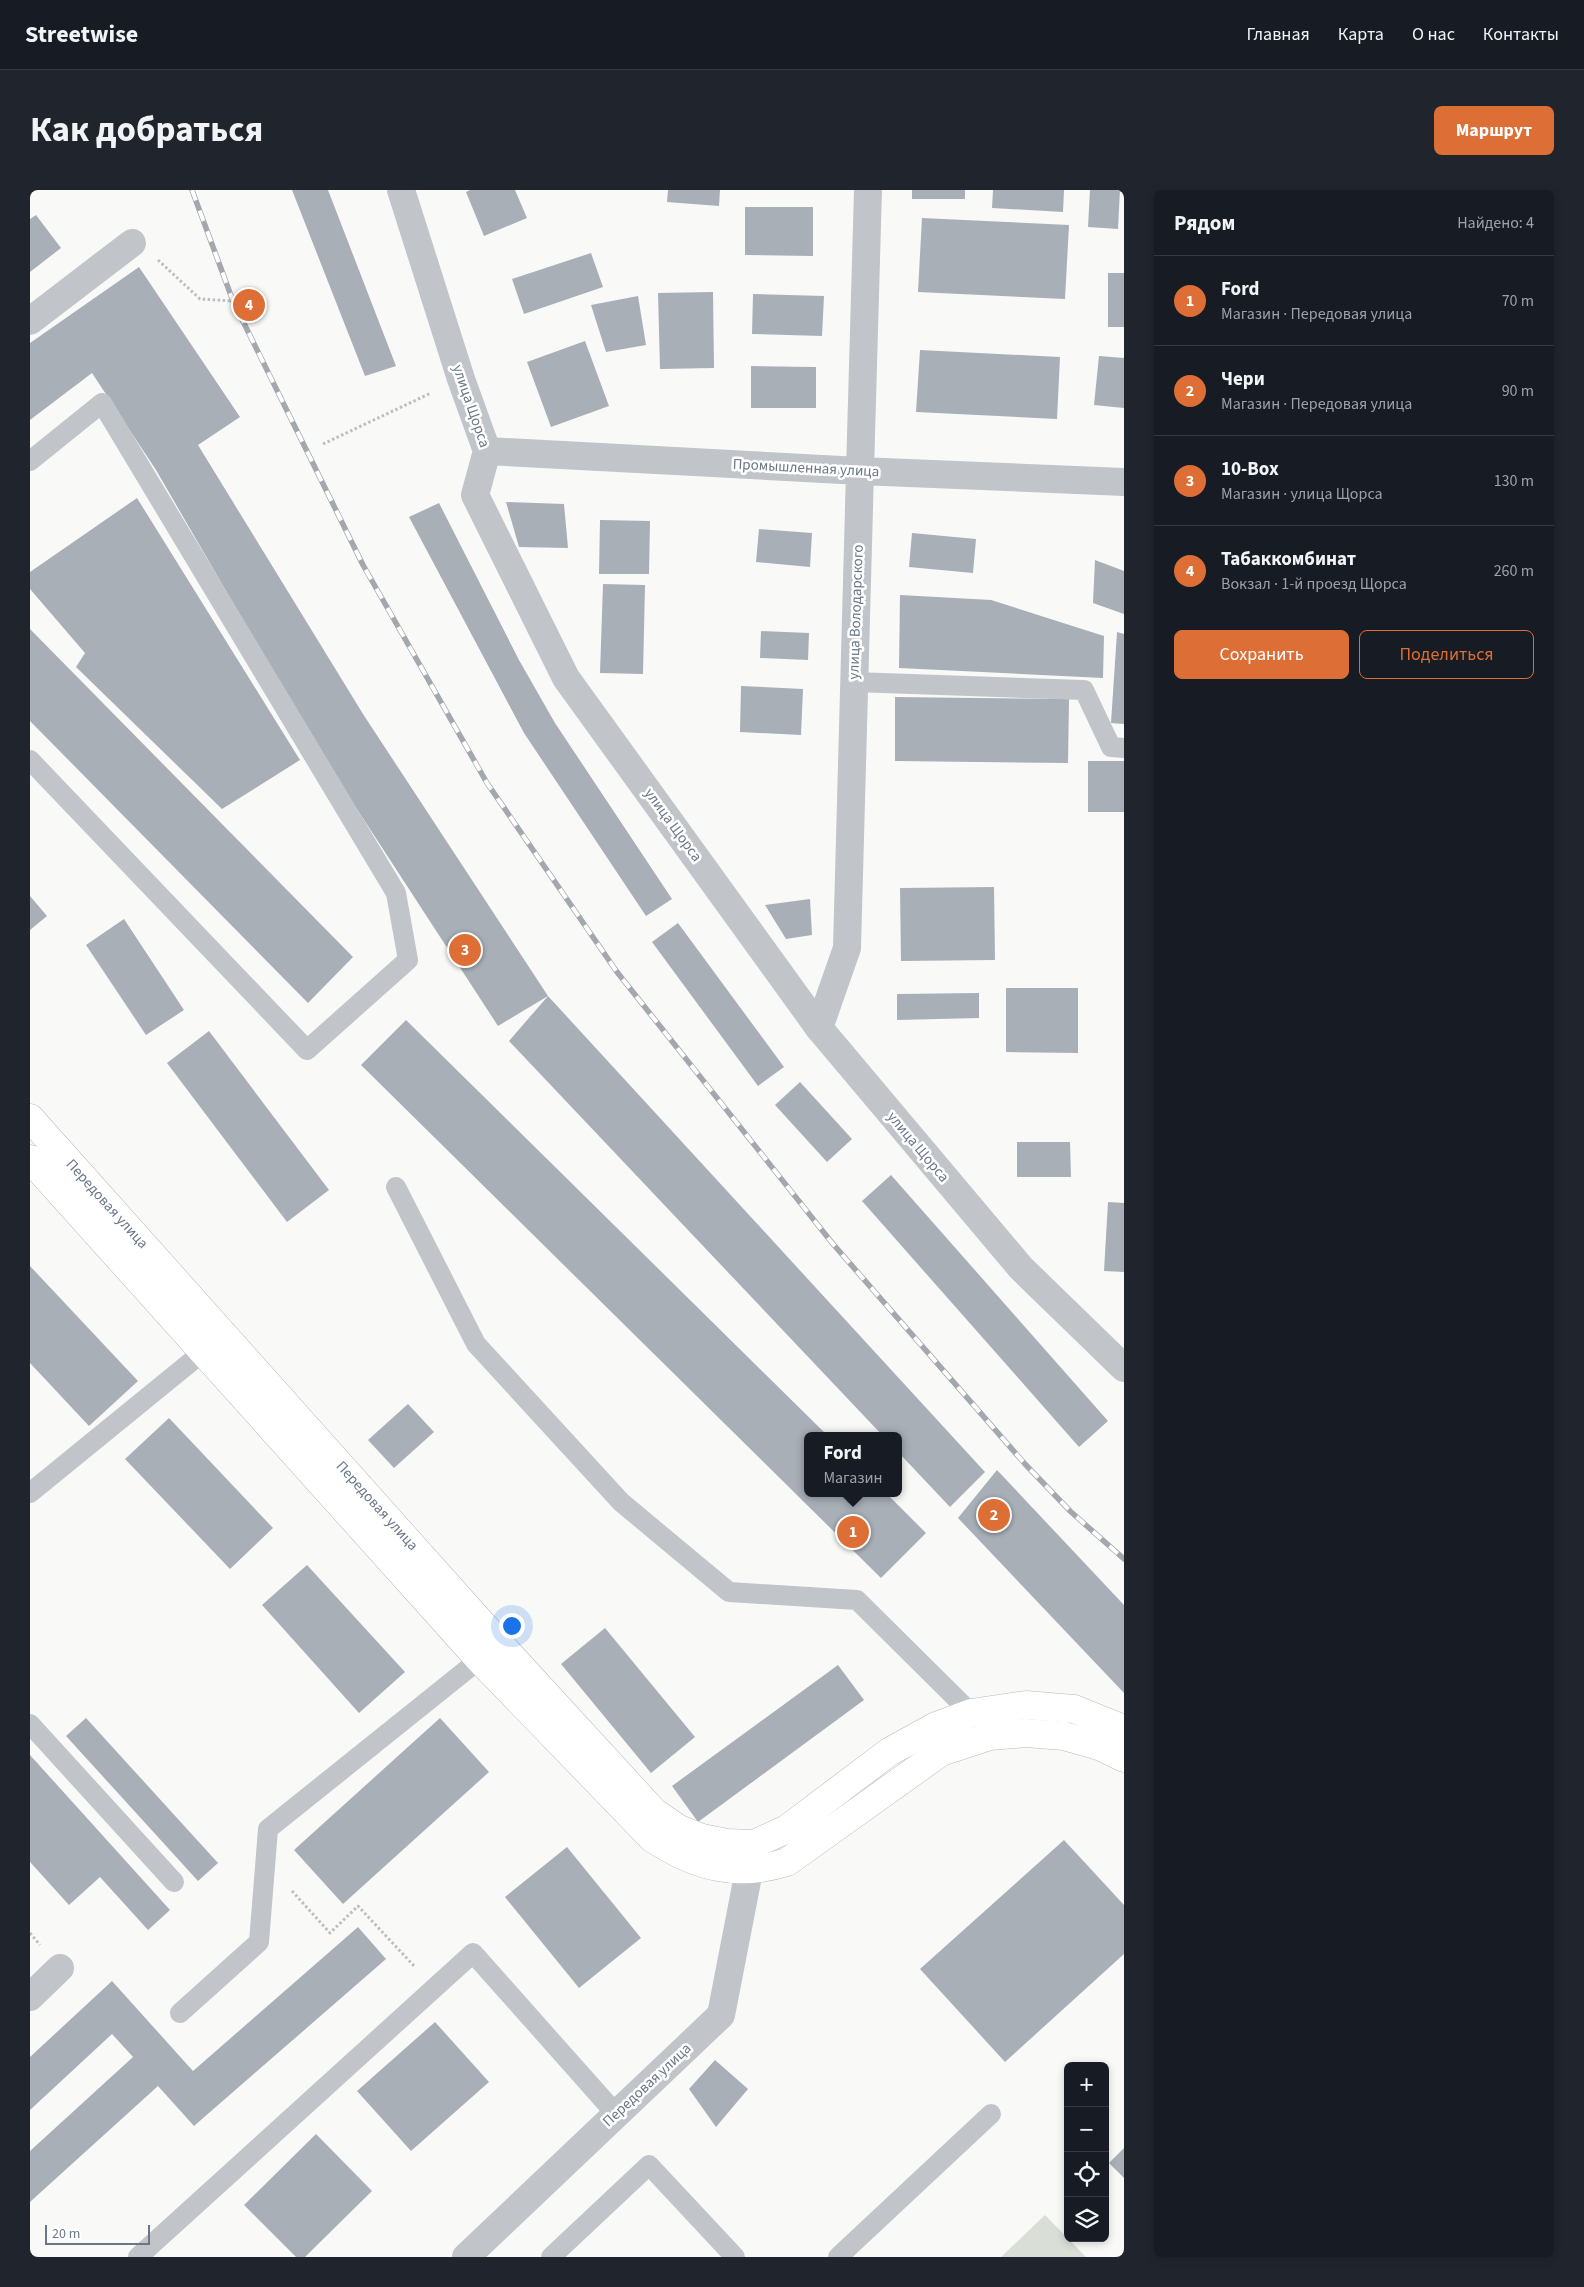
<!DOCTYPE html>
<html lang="ru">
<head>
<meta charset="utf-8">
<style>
	:root { --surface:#171b24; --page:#20242c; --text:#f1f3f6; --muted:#9ea1a6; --line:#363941; --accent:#dd6e35 }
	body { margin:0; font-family:"Source Sans 3",sans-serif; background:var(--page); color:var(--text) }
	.controls { position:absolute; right:15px; bottom:15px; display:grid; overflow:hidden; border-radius:8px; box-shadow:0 2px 8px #0003 }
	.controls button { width:45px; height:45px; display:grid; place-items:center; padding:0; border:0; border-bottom:1px solid var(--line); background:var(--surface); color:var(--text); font:25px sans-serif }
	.scale { position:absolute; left:15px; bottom:12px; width:105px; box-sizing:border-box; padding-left:5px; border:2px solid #6a7787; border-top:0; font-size:14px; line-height:18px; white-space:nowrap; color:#6a7787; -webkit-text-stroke:4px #fff; paint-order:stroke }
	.you { position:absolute; left:481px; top:1435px; width:18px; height:18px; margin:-12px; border:4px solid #fff; border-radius:50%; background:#1a73e8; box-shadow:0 0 0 8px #1a73e833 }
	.badge { display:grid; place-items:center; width:32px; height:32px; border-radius:50%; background:var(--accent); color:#fff; font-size:16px; font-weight:700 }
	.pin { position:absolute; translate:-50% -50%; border:2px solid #fff; box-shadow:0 1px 5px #0006 }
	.popup { position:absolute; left:774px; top:1242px; width:98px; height:65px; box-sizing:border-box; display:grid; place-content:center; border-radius:8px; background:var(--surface); filter:drop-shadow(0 1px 4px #0005); font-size:16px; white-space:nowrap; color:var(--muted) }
	.popup b { font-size:19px; color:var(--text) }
	.popup::after { content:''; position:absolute; left:50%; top:100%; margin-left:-10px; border:10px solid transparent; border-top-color:var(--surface) }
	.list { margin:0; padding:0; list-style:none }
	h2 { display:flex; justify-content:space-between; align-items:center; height:65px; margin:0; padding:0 20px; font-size:21px }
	h2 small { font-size:16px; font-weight:400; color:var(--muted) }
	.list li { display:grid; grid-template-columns:32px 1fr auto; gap:15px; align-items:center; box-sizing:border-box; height:90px; padding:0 20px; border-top:1px solid var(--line) }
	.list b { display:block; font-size:19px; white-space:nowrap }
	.list p { margin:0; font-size:16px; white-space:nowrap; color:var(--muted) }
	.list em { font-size:16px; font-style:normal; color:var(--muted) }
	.actions { display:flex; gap:10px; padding:15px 20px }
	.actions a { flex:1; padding:11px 0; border:1px solid var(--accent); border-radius:8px; text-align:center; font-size:18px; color:var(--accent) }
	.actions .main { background:var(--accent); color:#fff }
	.icon { flex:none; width:28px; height:28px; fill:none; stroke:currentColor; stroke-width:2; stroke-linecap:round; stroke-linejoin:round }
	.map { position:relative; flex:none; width:1094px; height:2067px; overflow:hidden; border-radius:8px }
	header { display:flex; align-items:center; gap:30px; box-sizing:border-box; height:70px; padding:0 25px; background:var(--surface); border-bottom:1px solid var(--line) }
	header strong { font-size:24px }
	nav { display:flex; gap:28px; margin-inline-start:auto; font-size:18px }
	.intro { display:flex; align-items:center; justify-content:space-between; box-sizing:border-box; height:120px; padding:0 30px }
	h1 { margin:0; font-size:35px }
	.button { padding:12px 22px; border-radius:8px; background:var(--accent); color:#fff; font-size:18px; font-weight:700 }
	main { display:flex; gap:30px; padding:0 30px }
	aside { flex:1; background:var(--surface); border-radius:8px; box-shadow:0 2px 8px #0003 }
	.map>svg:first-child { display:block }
	.green { fill:#d9ded7 }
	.building { fill:#a8afb7 }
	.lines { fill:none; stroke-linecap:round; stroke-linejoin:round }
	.secondary-casing { stroke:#b6bac0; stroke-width:29 }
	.path { stroke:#bcbec1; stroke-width:3; stroke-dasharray:2.5 2.5; stroke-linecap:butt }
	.service { stroke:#c1c5c9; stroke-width:20 }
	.minor { stroke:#c1c5c9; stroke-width:28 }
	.tertiary { stroke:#c1c5c9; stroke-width:28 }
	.secondary { stroke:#fff; stroke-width:28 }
	.rail-casing { stroke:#a3a8af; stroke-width:5.5 }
	.rail { stroke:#fff; stroke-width:4; stroke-dasharray:11; stroke-linecap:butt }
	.labels { text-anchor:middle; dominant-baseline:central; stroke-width:5; stroke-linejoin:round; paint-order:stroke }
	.street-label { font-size:15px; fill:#6a7787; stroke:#fff }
</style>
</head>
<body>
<header>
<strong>Streetwise</strong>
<nav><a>Главная</a><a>Карта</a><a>О нас</a><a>Контакты</a></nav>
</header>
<div class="intro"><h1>Как добраться</h1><a class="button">Маршрут</a></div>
<main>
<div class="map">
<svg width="1094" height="2067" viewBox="0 0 1094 2067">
	<rect width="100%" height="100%" fill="#f9faf8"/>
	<path class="green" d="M1015 2025 1056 2067H971Z"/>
	<g class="building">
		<path d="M262 0H298L366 176 335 186Z"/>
		<path d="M440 0H485L497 28 454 46 436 2Z"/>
		<path d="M638 0H690L689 16 637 12Z"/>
		<rect x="882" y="0" width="53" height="9"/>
		<path d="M963 0H1034L1033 22 962 18Z"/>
		<path d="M1060 0H1090L1088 39 1058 37Z"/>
		<path d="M715 17H783V66L715 65Z"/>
		<path d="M6 25 31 58 0 82V29Z"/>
		<path d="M892 28 1039 35 1035 109 888 102Z"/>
		<path d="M561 63 573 97 494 124 482 89Z"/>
		<path d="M109 77 210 227 168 255 333 524 518 806 468 836 284 553 126 280 62 183 0 230V153Z"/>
		<rect x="1078" y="83" width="16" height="54"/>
		<path d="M683 102 684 178 630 179 628 103Z"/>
		<path d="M723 104 794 106 792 146 722 144Z"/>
		<path d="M608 106 616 155 576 162 561 115Z"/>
		<path d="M555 151 579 216 521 237 497 172Z"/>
		<path d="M890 160 1030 167 1027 229 886 222Z"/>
		<path d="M1069 166 1094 168V218L1064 215Z"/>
		<path d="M721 176 786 177V218H721Z"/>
		<path d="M107 308 270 570 192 619 46 477 55 463 0 399V382Z"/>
		<path d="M476 312 534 314 538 358 489 357Z"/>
		<path d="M409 313 489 470 525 533 642 709 616 726 494 543 379 327Z"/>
		<path d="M570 330 620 331 619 384H569Z"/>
		<path d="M729 339 782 343 780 377 726 372Z"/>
		<path d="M882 343 946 349 943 383 879 377Z"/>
		<path d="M1065 370 1094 381V424L1063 413Z"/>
		<path d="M573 394 615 395 613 484 570 483Z"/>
		<path d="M870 405 961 410 1074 446 1073 488 869 478Z"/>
		<path d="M0 439 323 767 278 813 0 531Z"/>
		<path d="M731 441 779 443 778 470 730 468Z"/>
		<path d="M1087 442 1094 444V534L1081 533Z"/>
		<path d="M711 496 773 499 771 545 710 542Z"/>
		<path d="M865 507 1039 509 1038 573 865 571Z"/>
		<rect x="1058" y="571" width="36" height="51"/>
		<path d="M964 697 965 770 871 771 870 698Z"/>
		<path d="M0 706 17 726 0 740Z"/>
		<path d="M780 709 782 745 756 749 735 715Z"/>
		<path d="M94 729 154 820 116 845 56 755Z"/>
		<path d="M648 733 754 877 728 896 622 752Z"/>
		<path d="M976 798H1048V863L976 862Z"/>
		<path d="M949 803V828L867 830V804Z"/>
		<path d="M518 806 955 1282 920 1317 868 1262V1246H853L479 851Z"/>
		<path d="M376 830 798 1246H778V1303H856L896 1343 851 1388 331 875Z"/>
		<path d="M179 841 299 1000 257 1032 137 873Z"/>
		<path d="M770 892 822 949 797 972 745 915Z"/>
		<path d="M987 952H1040L1041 987H987Z"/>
		<path d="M861 985 1078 1231 1049 1257 832 1011Z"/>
		<path d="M1078 1012 1094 1013V1082L1074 1081Z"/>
		<path d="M0 1076 108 1191 59 1236 0 1173Z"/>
		<path d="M378 1214 404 1242 364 1278 338 1250Z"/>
		<path d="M139 1228 243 1338 200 1379 95 1269Z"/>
		<path d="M967 1280 1094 1415V1503L928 1328Z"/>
		<path d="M277 1375 375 1482 329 1523 232 1415Z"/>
		<path d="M575 1438 665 1547 621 1583 531 1474Z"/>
		<path d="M808 1475 834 1510 668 1632 642 1596Z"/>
		<path d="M56 1528 188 1673 168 1691 36 1546Z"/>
		<path d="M410 1528 459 1582 313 1714 264 1660Z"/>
		<path d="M0 1565 140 1720 118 1740 70 1687 39 1715 0 1672Z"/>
		<path d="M1034 1650 1094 1715V1764L975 1872 890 1779Z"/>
		<path d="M537 1657 611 1748 549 1798 475 1707Z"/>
		<path d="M328 1737 356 1769 164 1936 128 1896 0 2012V1961L103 1867 82 1844 0 1920V1867L82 1791 163 1881Z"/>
		<path d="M405 1832 459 1892 381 1961 327 1901Z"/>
		<path d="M685 1870 718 1899 686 1937 659 1899Z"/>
		<path d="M286 1944 342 2001 275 2067H266L214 2015Z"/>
		<path d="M1094 1958V1988L1079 1973Z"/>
	</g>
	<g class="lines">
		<g class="secondary-casing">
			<g id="secondary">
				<path d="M0 928 469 1453 624 1622 649 1639 672 1648 697 1653 724 1654 757 1639 859 1562 906 1536 941 1523 996 1515 1044 1519 1094 1539"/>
				<path d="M0 969 449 1469 622 1648C666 1677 706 1688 757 1672L911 1562 960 1546 996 1543 1034 1546 1069 1556 1094 1568"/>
			</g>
		</g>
		<g class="path">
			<path d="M128 70 170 109 203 111 226 102"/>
			<path d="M293 254 401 203"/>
			<path d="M262 1701 300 1743 328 1716 385 1777"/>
			<path d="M0 1743 10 1755"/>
		</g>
		<g class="service">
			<path d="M0 271 72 213 366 703 378 770 277 860 0 570"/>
			<path d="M824 492 1054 500 1081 557 1094 558"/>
			<path d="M366 997 446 1154 591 1312 699 1402 827 1410 941 1523"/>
			<path d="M0 1303 173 1162"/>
			<path d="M0 1534 144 1692"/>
			<path d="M150 1823 229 1752 238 1639 460 1461"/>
			<path d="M108 2067 443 1763 586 1924"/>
			<path d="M521 2067 619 1975 705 2067"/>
			<path d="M808 2067 961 1924"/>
		</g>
		<g class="minor">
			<path d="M371 0 431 189 457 261 445 305 536 488 789 838 991 1078 1094 1178"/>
			<path d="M0 131 102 53"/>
			<path d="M457 261 830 281 817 758 789 838"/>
			<path d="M0 1807 30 1778"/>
			<path d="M436 2067 691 1825 724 1655"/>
		</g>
		<path class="tertiary" d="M838 0 830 281 1094 292"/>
		<use href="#secondary" class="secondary"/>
		<g class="rail-casing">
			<path id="rail" d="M162 0 203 111 333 375 457 593 587 782 803 1054 995 1274 1040 1321 1094 1369"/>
		</g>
		<use href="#rail" class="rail"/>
	</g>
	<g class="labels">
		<g class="street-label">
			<text transform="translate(441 216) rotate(71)">улица Щорса</text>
			<text transform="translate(776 278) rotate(3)">Промышленная улица</text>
			<text transform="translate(826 422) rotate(-88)">улица Володарского</text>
			<text transform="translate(643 635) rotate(54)">улица Щорса</text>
			<text transform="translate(888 957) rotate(50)">улица Щорса</text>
			<text transform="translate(77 1014) rotate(48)">Передовая улица</text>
			<text transform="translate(347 1316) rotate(48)">Передовая улица</text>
			<text transform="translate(617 1895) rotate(-43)">Передовая улица</text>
		</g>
	</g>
</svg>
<div class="controls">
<button>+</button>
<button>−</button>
<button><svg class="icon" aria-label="locate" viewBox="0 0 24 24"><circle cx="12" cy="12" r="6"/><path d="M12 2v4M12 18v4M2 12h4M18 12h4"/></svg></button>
<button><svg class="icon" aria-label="layers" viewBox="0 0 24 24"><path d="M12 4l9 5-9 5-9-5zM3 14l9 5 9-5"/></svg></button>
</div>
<div class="scale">20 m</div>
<div class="you"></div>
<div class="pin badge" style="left:823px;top:1342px">1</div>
<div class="popup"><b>Ford</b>Магазин</div>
<div class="pin badge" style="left:964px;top:1325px">2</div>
<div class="pin badge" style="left:435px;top:760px">3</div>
<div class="pin badge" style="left:219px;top:115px">4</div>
</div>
<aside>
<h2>Рядом<small>Найдено: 4</small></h2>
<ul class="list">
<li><span class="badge">1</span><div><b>Ford</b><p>Магазин · Передовая улица</p></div><em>70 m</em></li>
<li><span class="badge">2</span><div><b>Чери</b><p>Магазин · Передовая улица</p></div><em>90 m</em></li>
<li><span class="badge">3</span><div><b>10-Box</b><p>Магазин · улица Щорса</p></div><em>130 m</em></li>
<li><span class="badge">4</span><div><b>Табаккомбинат</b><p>Вокзал · 1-й проезд Щорса</p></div><em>260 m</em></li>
</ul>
<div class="actions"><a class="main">Сохранить</a><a>Поделиться</a></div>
</aside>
</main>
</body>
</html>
